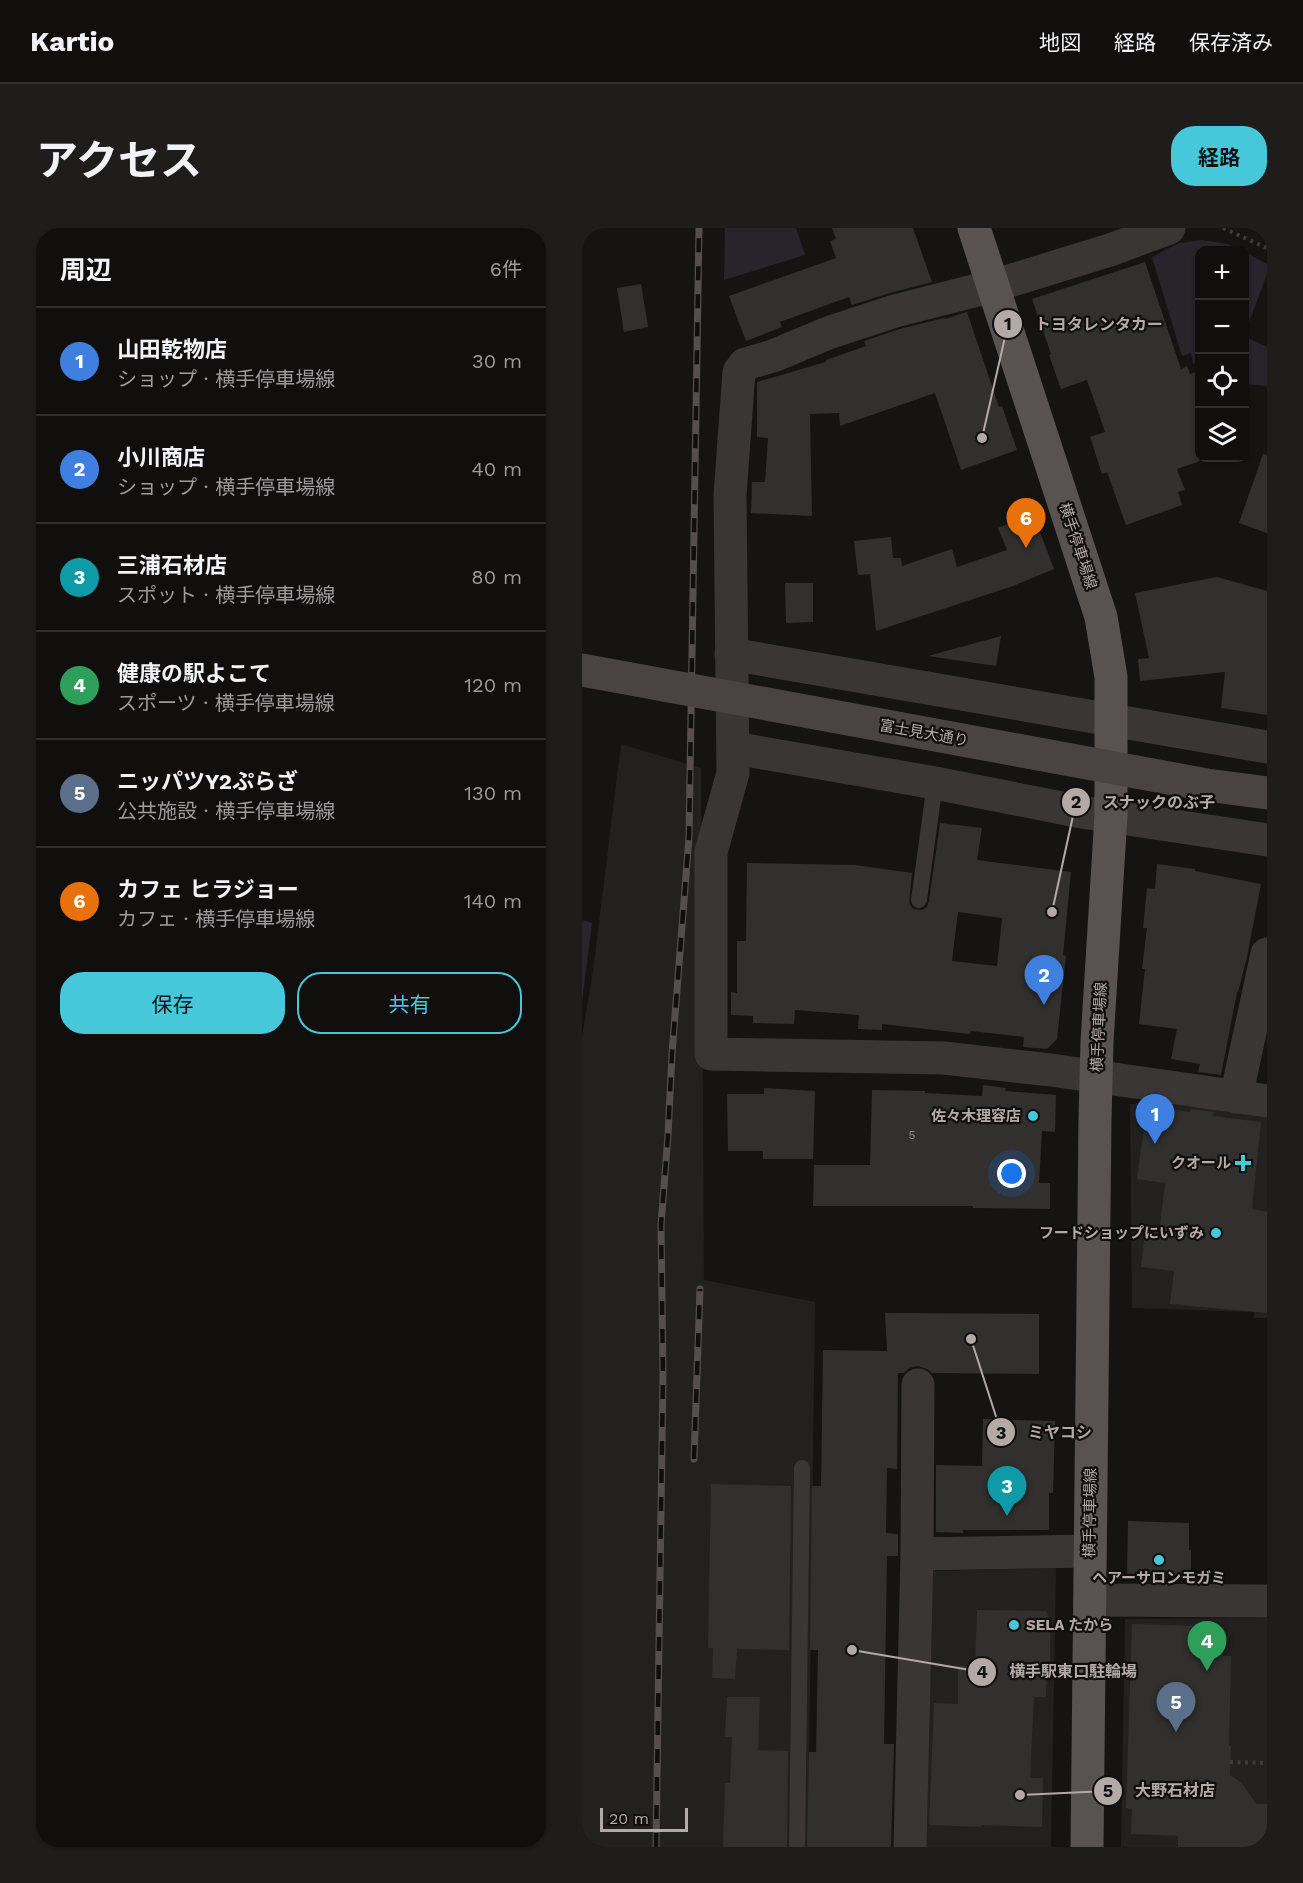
<!DOCTYPE html>
<html lang="ja">
<head>
<meta charset="utf-8">
<style>
	:root { --surface:#100f0e; --page:#1e1d1c; --text:#f1f3f6; --muted:#9c9c9e; --line:#302f2e; --accent:#46c8da }
	body { margin:0; font-family:"Work Sans","Noto Sans JP",sans-serif; background:var(--page); color:var(--text) }
	.controls { position:absolute; right:18px; top:18px; display:grid; overflow:hidden; border-radius:12px; box-shadow:0 2px 4px #0004 }
	.controls button { width:54px; height:54px; display:grid; place-items:center; padding:0; border:0; border-bottom:2px solid var(--line); background:var(--surface); color:var(--text); font:30px sans-serif }
	.scale { position:absolute; left:18px; bottom:15px; width:88px; box-sizing:border-box; padding-left:6px; border:3px solid #b3a9a7; border-top:0; font-size:16px; line-height:21px; white-space:nowrap; color:#b3a9a7; -webkit-text-stroke:4px #100f0e; paint-order:stroke }
	.you { position:absolute; left:430px; top:946px; width:21px; height:21px; margin:-15px; border:4px solid #fff; border-radius:50%; background:#1a73e8; box-shadow:0 0 0 9px #1a73e833 }
	.badge { display:grid; place-items:center; width:39px; height:39px; border-radius:50%; background:var(--accent); color:#fff; font-size:20px; font-weight:700 }
	.pin { position:absolute; translate:-50% -50px; filter:drop-shadow(0 2px 3px #0008) }
	.pin::after { content:''; position:absolute; top:32px; width:21px; height:18px; background:inherit; clip-path:polygon(0 0,100% 0,50% 100%) }
	.list { margin:0; padding:0; list-style:none }
	h2 { display:flex; justify-content:space-between; align-items:center; height:78px; margin:0; padding:0 24px; font-size:26px }
	h2 small { font-size:20px; font-weight:400; color:var(--muted) }
	.list li { display:grid; grid-template-columns:39px 1fr auto; gap:18px; align-items:center; box-sizing:border-box; height:108px; padding:0 24px; border-top:2px solid var(--line) }
	.list b { display:block; font-size:22px; white-space:nowrap }
	.list p { margin:0; font-size:20px; white-space:nowrap; color:var(--muted) }
	.list em { font-size:20px; font-style:normal; color:var(--muted) }
	.actions { display:flex; gap:12px; padding:18px 24px }
	.actions a { flex:1; padding:14px 0; border:2px solid var(--accent); border-radius:24px; text-align:center; font-size:21px; color:var(--accent) }
	.actions .main { background:var(--accent); color:#111 }
	.icon { flex:none; width:33px; height:33px; fill:none; stroke:currentColor; stroke-width:2; stroke-linecap:round; stroke-linejoin:round }
	.map { position:relative; flex:none; width:685px; height:1619px; overflow:hidden; border-radius:24px }
	header { display:flex; align-items:center; gap:36px; box-sizing:border-box; height:84px; padding:0 30px; background:var(--surface); border-bottom:2px solid var(--line) }
	header strong { font-size:28px }
	nav { display:flex; gap:33px; margin-inline-start:auto; font-size:21px }
	.intro { display:flex; align-items:center; justify-content:space-between; box-sizing:border-box; height:144px; padding:0 36px }
	h1 { margin:0; font-size:42px }
	.button { padding:15px 27px; border-radius:24px; background:var(--accent); color:#111; font-size:21px; font-weight:700 }
	main { display:flex; gap:36px; padding:0 36px }
	aside { flex:1; background:var(--surface); border-radius:24px; box-shadow:0 2px 4px #0004 }
	.map>svg:first-child { display:block }
	.built { fill:#222120 }
	.green { fill:#28242c }
	.building { fill:#31302f; fill-rule:evenodd }
	.lines { fill:none; stroke-linecap:round; stroke-linejoin:round }
	.path { stroke:#403c3b; stroke-width:4; stroke-dasharray:3 4.5; stroke-linecap:butt }
	.lane { stroke:#393635; stroke-width:16 }
	.street { stroke:#393635; stroke-width:33 }
	.primary { stroke:#585351; stroke-width:33 }
	.rail-casing { stroke:#544f4e; stroke-width:7 }
	.rail { stroke:#100f0e; stroke-width:4.5; stroke-dasharray:14; stroke-linecap:butt }
	.secondary-bridge { stroke:#494443; stroke-width:33 }
	.poi-dot { fill:#46c8da; stroke:#100f0e; stroke-width:2 }
	.labels { text-anchor:middle; dominant-baseline:central; stroke-width:4.5; stroke-linejoin:round; paint-order:stroke }
	.number-label { font-size:12px; fill:#928b89 }
	.street-label { font-size:15px; fill:#b3a9a7; stroke:#100f0e }
	.poi-label { font-size:15px; font-weight:bold; fill:#b3a9a7; stroke:#100f0e; text-anchor:end }
	.leader { fill:none; stroke:#b3a9a7; stroke-width:2 }
	.callout-dot { fill:#b3a9a7; stroke:#100f0e; stroke-width:2 }
	.mark-label { font-size:18px; text-anchor:middle; font-weight:bold; fill:#111 }
	.callout-label { font-size:16px; text-anchor:middle; font-weight:bold; fill:#b3a9a7; stroke:#100f0e; stroke-width:4.5; stroke-linejoin:round; paint-order:stroke }
</style>
</head>
<body>
<header>
<strong>Kartio</strong>
<nav><a>地図</a><a>経路</a><a>保存済み</a></nav>
</header>
<div class="intro"><h1>アクセス</h1><a class="button">経路</a></div>
<main>
<aside>
<h2>周辺<small>6件</small></h2>
<ul class="list">
<li><span class="badge" style="background:#3f7fe0">1</span><div><b>山田乾物店</b><p>ショップ · 横手停車場線</p></div><em>30 m</em></li>
<li><span class="badge" style="background:#3f7fe0">2</span><div><b>小川商店</b><p>ショップ · 横手停車場線</p></div><em>40 m</em></li>
<li><span class="badge" style="background:#0f9aa8">3</span><div><b>三浦石材店</b><p>スポット · 横手停車場線</p></div><em>80 m</em></li>
<li><span class="badge" style="background:#2e9e5b">4</span><div><b>健康の駅よこて</b><p>スポーツ · 横手停車場線</p></div><em>120 m</em></li>
<li><span class="badge" style="background:#5c6f8a">5</span><div><b>ニッパツY2ぷらざ</b><p>公共施設 · 横手停車場線</p></div><em>130 m</em></li>
<li><span class="badge" style="background:#e8710a">6</span><div><b>カフェ ヒラジョー</b><p>カフェ · 横手停車場線</p></div><em>140 m</em></li>
</ul>
<div class="actions"><a class="main">保存</a><a>共有</a></div>
</aside>
<div class="map">
<svg width="685" height="1619" viewBox="0 0 685 1619">
	<rect width="100%" height="100%" fill="#151413"/>
	<g class="built">
		<path d="M39 516 119 540 122 1052 233 1074 226 1619H0V809L11 743Z"/>
		<path d="M585 874 685 888V1090H672V1084L550 1080 548 876Z"/>
		<path d="M474 1340 469 1619H341L345 1343Z"/>
		<path d="M685 1390V1619H539L543 1391Z"/>
	</g>
	<g class="green">
		<path d="M143 0H214L223 27 142 52Z"/>
		<path d="M620 12 646 16 659 22H618L617 133 611 136 609 125 600 128 570 29 597 15Z"/>
		<path d="M663 24 685 36V46L663 105Z"/>
		<path d="M662 108 685 119V158L663 156Z"/>
		<path d="M0 692 10 695 0 774Z"/>
	</g>
	<g class="building">
		<path d="M250 0H331L350 54 308 65 270 77 267 69 198 94 200 99 164 113 147 68 254 30 248 13 254 11Z"/>
		<path d="M563 34 599 141 605 138 608 146 618 143V233L595 241 603 262 596 264 600 277 544 297 525 244 520 246 508 209 523 204 505 152 479 161 467 127 469 126 450 71Z"/>
		<path d="M59 56 66 99 42 104 35 60Z"/>
		<path d="M385 84 417 179 420 178 435 222 379 242 353 165 258 198 257 185 228 186 230 288 169 285 170 254H183L186 210 175 209V154L244 134V132L284 118 282 113 318 101 362 90 363 91Z"/>
		<path d="M681 226 685 227V305L657 295Z"/>
		<path d="M451 286 472 341 431 358 294 403 288 346 276 347 272 313 309 309 311 330H319L320 338 370 321 375 339 425 322 416 300Z"/>
		<path d="M635 349 685 363V487L639 480 643 444 558 453 556 431 567 430 553 365Z"/>
		<path d="M203 355H231V394L204 395Z"/>
		<path d="M419 408 414 438 346 428Z"/>
		<path d="M358 595 400 600 395 632 489 644 481 727 484 728 475 811 465 821 441 819 442 809 389 803 388 806 300 796V802L276 801 277 787 213 782 212 796 171 795V788L149 787V764L155 765V713H164L165 635 273 637 330 645 327 675 331 681 340 682 345 679 347 673ZM376 684 420 690 415 738 370 733Z"/>
		<path d="M575 636 613 641V643L679 656 665 729 656 764H655L639 847 616 844 618 836 589 831 595 801 557 796 563 741H560L565 700H561L565 660 573 661Z"/>
		<path d="M401 857 424 860 423 863 474 867 473 904 460 903 457 955H468V981L391 980V978H231L232 937H288L290 862 343 863V865L400 868Z"/>
		<path d="M182 860 233 863 231 931H181V923H146L145 866H182Z"/>
		<path d="M565 878 608 884 609 881 632 884 631 888 679 894 670 981 685 984V1085L588 1076 592 1043 559 1039 563 1004 577 1006 583 955 555 951Z"/>
		<path d="M303 1085 457 1086V1146L350 1145 345 1141 336 1138 327 1140 322 1145H316L315 1241 305 1240 304 1305 316 1306V1328H305L302 1516H312L309 1619H225L227 1524H234L236 1422H228L230 1258H239L241 1122 305 1123Z"/>
		<path d="M401 1191 473 1193 471 1265H467V1302H381V1305L354 1304V1237L400 1238Z"/>
		<path d="M129 1256 209 1258 207 1422 155 1421 153 1451 130 1450 131 1420H126Z"/>
		<path d="M546 1293 607 1295V1322H609V1349L545 1347Z"/>
		<path d="M395 1382 464 1383 468 1391V1436H465L464 1469H452L448 1550H461L460 1599 399 1597V1599L347 1597 352 1475 376 1476V1438H393Z"/>
		<path d="M550 1396 642 1399 641 1428H649L647 1518H649L648 1547 660 1555 674 1576H685V1619H596V1608L549 1606 550 1581 544 1580Z"/>
		<path d="M145 1469H178L176 1522 206 1523 205 1619H141L143 1555H148L150 1509H143Z"/>
	</g>
	<g class="lines">
		<g class="path">
			<path d="M641 0 685 20"/>
			<path d="M648 1534 685 1535"/>
		</g>
		<g class="lane">
			<path d="M337 672 353 555"/>
			<path d="M215 1619 220 1240"/>
		</g>
		<g class="street">
			<path d="M587 0 528 22 411 58 313 83 246 105 191 128 163 136 157 144 148 267 151 545 129 624V826L362 830 469 842 685 873"/>
			<path d="M149 426 685 519"/>
			<path d="M152 520 353 555 500 584 685 612"/>
			<path d="M654 869 685 726"/>
			<path d="M335 1326 507 1323"/>
			<path d="M508 1372 685 1373"/>
			<path d="M328 1619 335 1326 336 1157"/>
		</g>
		<path class="primary" d="M392 0 519 389 529 449V587L515 814 513 891 505 1619"/>
		<g class="rail-casing">
			<g id="rail">
				<path d="M112 1231 118 1061"/>
				<path d="M74 1619 81 1148 79 997 86 907 90 826 107 609 117 0"/>
			</g>
		</g>
		<use href="#rail" class="rail"/>
		<path class="secondary-bridge" d="M0 442 625 557 685 565"/>
	</g>
	<g class="poi-dot">
		<circle cx="451" cy="888" r="6"/>
		<path d="M658 926h6v6h6v6h-6v6h-6v-6h-6v-6h6z"/>
		<circle cx="634" cy="1005" r="6"/>
		<circle cx="577" cy="1332" r="6"/>
		<circle cx="432" cy="1397" r="6"/>
	</g>
	<g class="labels">
		<g class="number-label">
			<text x="330" y="907">5</text>
		</g>
		<g class="street-label">
			<text transform="translate(496 318) rotate(72)">横手停車場線</text>
			<text transform="translate(342 505) rotate(10)">富士見大通り</text>
			<text transform="translate(517 799) rotate(-87)">横手停車場線</text>
			<text transform="translate(508 1285) rotate(-89)">横手停車場線</text>
		</g>
		<g class="poi-label">
			<text x="439" y="888">佐々木理容店</text>
			<text x="649" y="935">クオール</text>
			<text x="622" y="1005">フードショップにいずみ</text>
			<text x="577" y="1350" text-anchor="middle">ヘアーサロンモガミ</text>
			<text x="444" y="1397" text-anchor="start">SELA たから</text>
		</g>
	</g>
	<path class="leader" d="M400 210L426 96M470 684L494 574M389 1111L419 1204M270 1422L400 1444M438 1567L526 1563"/>
	<g class="callout-dot">
		<circle cx="400" cy="210" r="6"/>
		<circle cx="470" cy="684" r="6"/>
		<circle cx="389" cy="1111" r="6"/>
		<circle cx="270" cy="1422" r="6"/>
		<circle cx="438" cy="1567" r="6"/>
		<circle cx="426" cy="96" r="15"/>
		<circle cx="494" cy="574" r="15"/>
		<circle cx="419" cy="1204" r="15"/>
		<circle cx="400" cy="1444" r="15"/>
		<circle cx="526" cy="1563" r="15"/>
	</g>
	<g class="mark-label">
		<text x="426" y="102">1</text>
		<text x="494" y="580">2</text>
		<text x="419" y="1211">3</text>
		<text x="400" y="1450">4</text>
		<text x="526" y="1569">5</text>
	</g>
	<g class="callout-label">
		<text x="517" y="102">トヨタレンタカー</text>
		<text x="577" y="580">スナックのぶ子</text>
		<text x="478" y="1210">ミヤコシ</text>
		<text x="491" y="1449">横手駅東口駐輪場</text>
		<text x="593" y="1568">大野石材店</text>
	</g>
</svg>
<div class="controls">
<button>+</button>
<button>−</button>
<button><svg class="icon" aria-label="locate" viewBox="0 0 24 24"><circle cx="12" cy="12" r="6"/><path d="M12 2v4M12 18v4M2 12h4M18 12h4"/></svg></button>
<button><svg class="icon" aria-label="layers" viewBox="0 0 24 24"><path d="M12 4l9 5-9 5-9-5zM3 14l9 5 9-5"/></svg></button>
</div>
<div class="scale">20 m</div>
<div class="you"></div>
<div class="pin badge" style="left:573px;top:916px;background:#3f7fe0">1</div>
<div class="pin badge" style="left:462px;top:777px;background:#3f7fe0">2</div>
<div class="pin badge" style="left:425px;top:1288px;background:#0f9aa8">3</div>
<div class="pin badge" style="left:625px;top:1443px;background:#2e9e5b">4</div>
<div class="pin badge" style="left:594px;top:1504px;background:#5c6f8a">5</div>
<div class="pin badge" style="left:444px;top:320px;background:#e8710a">6</div>
</div>
</main>
</body>
</html>
